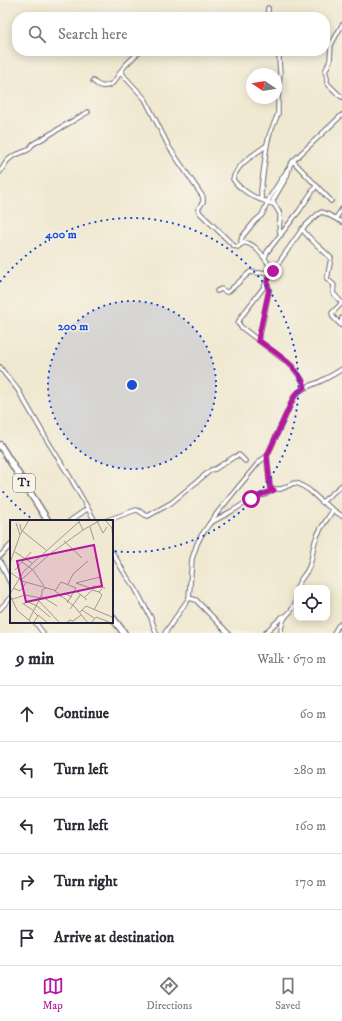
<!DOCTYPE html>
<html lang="en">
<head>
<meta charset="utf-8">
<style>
	:root { --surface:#fff; --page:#f2f2f3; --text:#2b2b33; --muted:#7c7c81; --line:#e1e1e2; --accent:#b5179e }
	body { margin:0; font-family:"IM FELL DW Pica",serif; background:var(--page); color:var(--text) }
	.controls { position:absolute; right:12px; bottom:12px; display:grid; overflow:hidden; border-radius:8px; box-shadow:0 2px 10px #0003 }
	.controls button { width:36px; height:36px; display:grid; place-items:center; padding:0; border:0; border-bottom:1px solid var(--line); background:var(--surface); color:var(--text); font:20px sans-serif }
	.compass { position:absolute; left:246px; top:68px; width:36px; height:36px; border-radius:50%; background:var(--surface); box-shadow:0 2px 10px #0003; rotate:282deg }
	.stop { position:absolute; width:12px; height:12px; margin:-9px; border:3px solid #b5179e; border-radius:50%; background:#fff }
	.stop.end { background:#b5179e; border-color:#fff; box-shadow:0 1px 4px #0008 }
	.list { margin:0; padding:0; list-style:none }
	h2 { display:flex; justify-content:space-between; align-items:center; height:52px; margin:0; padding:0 16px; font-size:17px }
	h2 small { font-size:13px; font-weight:400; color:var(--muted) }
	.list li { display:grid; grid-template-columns:26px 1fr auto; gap:12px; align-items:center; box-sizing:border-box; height:56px; padding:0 16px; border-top:1px solid var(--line) }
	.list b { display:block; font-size:15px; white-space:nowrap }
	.list em { font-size:13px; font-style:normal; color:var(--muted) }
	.icon { flex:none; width:22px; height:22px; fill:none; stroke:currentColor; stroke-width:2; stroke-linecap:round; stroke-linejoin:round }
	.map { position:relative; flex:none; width:342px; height:633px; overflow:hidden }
	.search { position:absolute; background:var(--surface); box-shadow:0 2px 10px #0003; left:12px; right:12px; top:12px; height:44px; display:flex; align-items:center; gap:10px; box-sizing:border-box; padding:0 14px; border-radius:16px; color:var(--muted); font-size:15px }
	.sheet { height:332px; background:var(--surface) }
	nav { display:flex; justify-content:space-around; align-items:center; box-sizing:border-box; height:56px; border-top:1px solid var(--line); background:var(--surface); font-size:11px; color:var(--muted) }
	nav a { display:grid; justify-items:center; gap:2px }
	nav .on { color:var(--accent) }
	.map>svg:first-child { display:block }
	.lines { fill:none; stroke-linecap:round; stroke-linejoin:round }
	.minor-casing { stroke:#6a676f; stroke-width:5.5 }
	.trunk-casing { stroke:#6a676f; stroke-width:8 }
	.minor { stroke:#fff; stroke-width:3.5 }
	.trunk { stroke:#fff; stroke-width:5.5 }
	.route { stroke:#b5179e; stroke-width:5 }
	.ring { fill:none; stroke:#1d4ed8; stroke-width:2; stroke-dasharray:2 4 }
	.labels { text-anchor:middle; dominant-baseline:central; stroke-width:3; stroke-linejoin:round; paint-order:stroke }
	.shield { fill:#f7f3e8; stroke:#62616f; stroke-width:1 }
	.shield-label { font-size:11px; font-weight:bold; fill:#22223b }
	.inset-road { fill:none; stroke:#9e9994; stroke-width:1 }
	.view { fill:#b5179e; fill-opacity:0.15; stroke:#b5179e; stroke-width:2 }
	.inset-edge { fill:none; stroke:#22223b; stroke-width:2 }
	.centre { fill:#1d4ed8; stroke:#f7f3e8; stroke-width:2 }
	.ring-label { font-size:12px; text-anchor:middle; font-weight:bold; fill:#1d4ed8; stroke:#f7f3e8; stroke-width:3; stroke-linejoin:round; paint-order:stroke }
</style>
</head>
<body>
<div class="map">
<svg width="342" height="633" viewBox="0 0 342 633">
	<rect width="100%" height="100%" fill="#f7f3e8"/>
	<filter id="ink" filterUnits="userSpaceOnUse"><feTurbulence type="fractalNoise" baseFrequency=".025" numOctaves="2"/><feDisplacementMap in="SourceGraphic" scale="8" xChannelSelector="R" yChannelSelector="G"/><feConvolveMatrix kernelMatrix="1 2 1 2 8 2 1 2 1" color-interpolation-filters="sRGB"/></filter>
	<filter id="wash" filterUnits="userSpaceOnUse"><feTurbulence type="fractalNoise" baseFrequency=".012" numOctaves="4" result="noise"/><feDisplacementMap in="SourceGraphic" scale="16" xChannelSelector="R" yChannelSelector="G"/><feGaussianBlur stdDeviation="0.9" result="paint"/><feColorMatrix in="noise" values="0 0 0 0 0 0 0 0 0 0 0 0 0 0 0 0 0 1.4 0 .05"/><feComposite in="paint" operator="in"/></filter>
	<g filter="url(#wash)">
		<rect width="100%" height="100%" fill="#f0e8d0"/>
	</g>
	<g filter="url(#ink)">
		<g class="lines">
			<g class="minor-casing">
				<g id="minor">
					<path d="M268 8V14L271 17"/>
					<path d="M342 25 331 45 330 60 325 72 327 77V83L338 94 342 97"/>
					<path d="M121 71 124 76 145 99 169 147 203 197V202L198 209 200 213 234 246 238 247C240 245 243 242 246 243 257 244 268 263 273 271"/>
					<path d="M93 81C96 84 98 85 101 86 115 88 117 75 124 67 129 61 135 56 140 51"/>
					<path d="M293 161 331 201"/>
					<path d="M0 172 7 161 13 156 28 150 33 144 47 136 88 112"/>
					<path d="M262 200C254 198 237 187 233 179 238 163 254 155 267 145"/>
					<path d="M273 204 262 200 261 196V190L267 144 270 133 278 114V99L280 73 279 60 280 51"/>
					<path d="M336 218 342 209"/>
					<path d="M302 229C310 240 321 248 331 258L327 279 334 285 333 293 342 303"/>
					<path d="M281 235C277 227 281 223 280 215 279 209 273 206 273 200L287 176 290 165 294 160 342 115"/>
					<path d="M242 244 241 241 242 237 255 221 262 215 270 197 288 169"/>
					<path d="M265 258 267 252 274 243 299 211 316 186"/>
					<path d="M217 291 221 289 226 292H228L250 272 258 273 270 272"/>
					<path d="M342 303 332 313 333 317 342 326"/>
					<path d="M341 325 342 318"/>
					<path d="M259 340 269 290 267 282"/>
					<path d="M0 367C5 375 12 382 18 390L50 445 70 477 95 521"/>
					<path d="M305 387 302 380 292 366 241 327 238 323 241 317 264 287 275 268 303 228 318 214 322 212 327 214 342 222"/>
					<path d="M267 456 270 488 271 489H281L294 483 299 484 309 490 322 502 342 516"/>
					<path d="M322 502 342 485"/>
					<path d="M70 521 87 509"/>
					<path d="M105 521 136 510C140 510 143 515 148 516L171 503 211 470 215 469 234 457 239 455 245 461"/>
					<path d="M210 523 232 511 255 497 264 495 273 490"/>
					<path d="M112 552 127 577 135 588 151 618 156 633"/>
					<path d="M0 556 11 545"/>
					<path d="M0 561 11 585"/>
					<path d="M297 588C299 579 306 575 309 567 313 558 312 548 316 539 319 529 327 520 333 510"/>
					<path d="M189 598 196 600 228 633"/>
					<path d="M0 609 11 597"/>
					<path d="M35 622 43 633"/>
					<path d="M165 633 189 598 192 559 197 544 201 536 214 517 235 491 259 462 267 456 294 397C301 388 309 386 319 382 327 378 335 374 342 369"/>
					<path d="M265 633 282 617 285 616"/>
					<path d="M281 633C281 627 282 620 287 615 289 613 291 611 293 608 296 603 297 596 297 590"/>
					<path d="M334 633 338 626 342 623"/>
				</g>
			</g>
			<g class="trunk-casing">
				<g id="trunk">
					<path d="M0 445 48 521"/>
					<path d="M112 617 124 633"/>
				</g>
			</g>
			<use href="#minor" class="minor"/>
			<use href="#trunk" class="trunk"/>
		</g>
	</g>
	<g class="lines" filter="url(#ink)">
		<path class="route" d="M251 499 274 490 270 488 267 456 294 397 298 392 305 387C299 366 275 353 258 340L269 290 267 282 273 271"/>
	</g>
	<circle cx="132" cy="385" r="84" fill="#1d4ed8" fill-opacity=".12"/>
	<g class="ring">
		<circle cx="132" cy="385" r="84"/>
		<path d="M35 521A167 167 0 0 1 0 488M0 282A167 167 0 1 1 113 551"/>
	</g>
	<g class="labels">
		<rect class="shield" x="13" y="474" width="22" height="18" rx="3"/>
		<g class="shield-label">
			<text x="24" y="483">T1</text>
		</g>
	</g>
	<g transform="translate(10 520)">
		<rect width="103" height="103" fill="#f0e8d0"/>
		<path class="inset-road" d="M95 0 102 8 103 21M87 1 93 13 97 7M69 2 73 10 89 1M6 3 10 15M10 4 11 10 36 30M80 7 84 20M54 21 72 38M5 32 22 43M12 42 23 50 34 66M0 43 10 15 19 0M5 50 21 32M0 52 12 61 44 70 65 87 78 103M11 60 40 34 73 10M66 63 90 57M66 63 83 69M58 64 63 54 78 41M3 68 10 71 16 63M81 68 84 66 95 68M45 71 51 62 66 68 57 83M66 71 77 80M0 74 14 51 71 0M0 75 7 90 22 103M31 76 47 86M50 77 54 73 62 77M74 78 82 70 89 72 92 69M0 80 15 75 31 78M29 81 50 103M12 83 24 91M14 84 16 81 27 86M27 86 40 97M60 89 71 74M72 90 84 98M84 90 92 75 89 72M69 93 76 86 102 97M28 95 38 103M19 100 32 74V70L36 68M23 103 28 96 24 92M56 103 60 100 63 101 71 95M81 103 86 97 99 102"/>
		<path class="view" d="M84 25 92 66 16 82 7 41Z"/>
		<rect width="103" height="103" class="inset-edge"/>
	</g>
	<circle cx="132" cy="385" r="6" class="centre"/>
	<g class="ring-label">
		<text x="61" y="238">400 m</text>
		<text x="73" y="330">200 m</text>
	</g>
</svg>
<div class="controls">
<button><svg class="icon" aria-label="locate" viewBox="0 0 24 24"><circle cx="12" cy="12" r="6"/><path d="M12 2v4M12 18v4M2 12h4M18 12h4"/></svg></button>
</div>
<svg class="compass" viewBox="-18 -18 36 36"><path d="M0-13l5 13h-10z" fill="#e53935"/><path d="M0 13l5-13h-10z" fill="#7c7c81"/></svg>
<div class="stop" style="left:251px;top:499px"></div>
<div class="stop end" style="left:273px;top:271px"></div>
<div class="search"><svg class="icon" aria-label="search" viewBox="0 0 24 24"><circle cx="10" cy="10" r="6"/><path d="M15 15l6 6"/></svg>Search here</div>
</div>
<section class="sheet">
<h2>9 min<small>Walk · 670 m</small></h2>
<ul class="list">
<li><svg class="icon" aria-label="ahead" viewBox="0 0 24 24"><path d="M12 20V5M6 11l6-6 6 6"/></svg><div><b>Continue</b></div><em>60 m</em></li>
<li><svg class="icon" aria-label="left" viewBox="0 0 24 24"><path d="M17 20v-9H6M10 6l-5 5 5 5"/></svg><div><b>Turn left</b></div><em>280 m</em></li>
<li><svg class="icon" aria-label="left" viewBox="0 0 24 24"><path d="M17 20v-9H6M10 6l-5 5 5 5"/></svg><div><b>Turn left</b></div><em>160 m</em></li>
<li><svg class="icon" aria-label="right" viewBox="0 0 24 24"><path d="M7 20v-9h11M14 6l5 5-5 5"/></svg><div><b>Turn right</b></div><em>170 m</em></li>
<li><svg class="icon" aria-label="arrive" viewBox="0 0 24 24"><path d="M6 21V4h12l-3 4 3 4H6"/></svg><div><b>Arrive at destination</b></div></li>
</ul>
</section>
<nav>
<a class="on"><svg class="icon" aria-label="map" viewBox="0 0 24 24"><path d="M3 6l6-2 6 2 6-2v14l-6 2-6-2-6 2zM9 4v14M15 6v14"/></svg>Map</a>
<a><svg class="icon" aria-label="directions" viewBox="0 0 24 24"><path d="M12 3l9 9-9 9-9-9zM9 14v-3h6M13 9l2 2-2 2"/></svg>Directions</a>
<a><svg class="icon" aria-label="saved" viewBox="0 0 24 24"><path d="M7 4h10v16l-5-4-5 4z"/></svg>Saved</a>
</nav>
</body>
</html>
